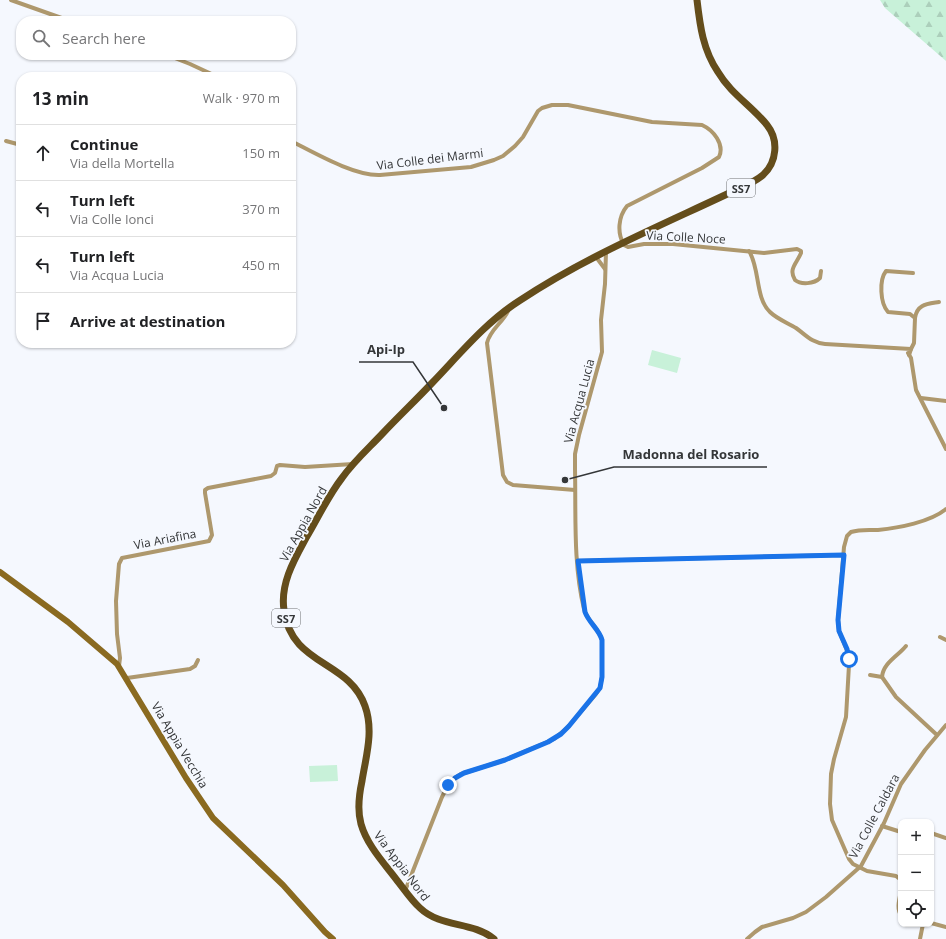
<!DOCTYPE html>
<html lang="en">
<head>
<meta charset="utf-8">
<style>
	:root { --surface:#fff; --page:#f6f6f6; --text:#202124; --muted:#757577; --line:#e0e0e0 }
	body { margin:0; font-family:"Open Sans",sans-serif; background:var(--page); color:var(--text) }
	.controls { position:absolute; right:12px; bottom:12px; display:grid; overflow:hidden; border-radius:8px; box-shadow:0 1px 3px #0004 }
	.controls button { width:36px; height:36px; display:grid; place-items:center; padding:0; border:0; border-bottom:1px solid var(--line); background:var(--surface); color:var(--text); font:20px sans-serif }
	.stop { position:absolute; width:12px; height:12px; margin:-9px; border:3px solid #1a73e8; border-radius:50%; background:#fff }
	.stop.end { background:#1a73e8; border-color:#fff; box-shadow:0 1px 4px #0008 }
	.list { margin:0; padding:0; list-style:none }
	h2 { display:flex; justify-content:space-between; align-items:center; height:52px; margin:0; padding:0 16px; font-size:17px }
	h2 small { font-size:13px; font-weight:400; color:var(--muted) }
	.list li { display:grid; grid-template-columns:26px 1fr auto; gap:12px; align-items:center; box-sizing:border-box; height:56px; padding:0 16px; border-top:1px solid var(--line) }
	.list b { display:block; font-size:15px; white-space:nowrap }
	.list p { margin:0; font-size:13px; white-space:nowrap; color:var(--muted) }
	.list em { font-size:13px; font-style:normal; color:var(--muted) }
	.icon { flex:none; width:22px; height:22px; fill:none; stroke:currentColor; stroke-width:2; stroke-linecap:round; stroke-linejoin:round }
	.map { position:relative; flex:none; width:946px; height:939px; overflow:hidden }
	.search { position:absolute; background:var(--surface); box-shadow:0 1px 3px #0004; left:16px; top:16px; width:280px; height:44px; display:flex; align-items:center; gap:10px; box-sizing:border-box; padding:0 14px; border-radius:16px; color:var(--muted); font-size:15px }
	.panel { position:absolute; background:var(--surface); box-shadow:0 1px 3px #0004; left:16px; top:72px; width:280px; height:276px; border-radius:16px }
	.map>svg:first-child { display:block }
	.grass { fill:#c8f1d9 }
	.forest { fill:url(#forest-firs) }
	.lines { fill:none; stroke-linecap:round; stroke-linejoin:round }
	.street { stroke:#ae986d; stroke-width:4 }
	.secondary { stroke:#8a6a20; stroke-width:6 }
	.primary { stroke:#644d1b; stroke-width:7 }
	.route { stroke:#1a73e8; stroke-width:5 }
	.labels { text-anchor:middle; dominant-baseline:central; stroke-width:3.5; stroke-linejoin:round; paint-order:stroke }
	.shield { fill:#f5f8fe; stroke:#6e7073; stroke-width:1 }
	.shield-label { font-size:11px; font-weight:bold; fill:#343638 }
	.street-label { font-size:12px; fill:#343638; stroke:#f5f8fe }
	.leader { fill:none; stroke:#343638; stroke-width:1.5 }
	.callout-dot { fill:#343638; stroke:#f5f8fe; stroke-width:1.5 }
	.callout-label { font-size:13px; text-anchor:middle; font-weight:bold; fill:#343638; stroke:#f5f8fe; stroke-width:3.5; stroke-linejoin:round; paint-order:stroke }
</style>
</head>
<body>
<div class="map">
<svg width="946" height="939" viewBox="0 0 946 939">
	<defs>
		<pattern id="forest-firs" width="22" height="20" patternUnits="userSpaceOnUse"><rect width="22" height="20" fill="#c8f1d9"/><path d="M5 1l3.5 6h-7zM16 11l3.5 6h-7z" fill="#accfbb"/></pattern>
	</defs>
	<rect width="100%" height="100%" fill="#f5f8fe"/>
	<g class="grass">
		<path d="M652 350 681 358 677 373 648 365Z"/>
		<path d="M337 765 338 781 310 782 309 766Z"/>
	</g>
	<path class="forest" d="M880 0H946V61L885 8Z"/>
	<g class="lines">
		<g class="street">
			<path d="M11 0 70 21"/>
			<path d="M167 55 190 64 218 77"/>
			<path d="M6 141 21 145"/>
			<path d="M291 141C315 153 354 176 380 175L471 167 494 160 503 156 515 146 523 137 538 111 542 108 552 105H568L652 122 702 125C713 130 725 144 719 157L702 168 627 206C618 217 617 233 624 245L628 247 644 244H673L764 253 797 249 801 251V253C797 263 788 269 795 280 801 285 814 284 820 278L821 271"/>
			<path d="M749 251C760 268 755 298 770 312 777 319 788 323 796 328 806 335 812 343 825 344L911 349 909 355"/>
			<path d="M596 257 605 269"/>
			<path d="M509 309C504 322 490 329 487 343L503 475 507 482 513 485 575 490"/>
			<path d="M915 318C917 304 927 304 939 302"/>
			<path d="M911 349 914 343 915 318 910 314 888 312C880 303 879 280 886 271L913 273"/>
			<path d="M908 353 911 358 916 390 946 449"/>
			<path d="M921 398 946 401"/>
			<path d="M578 561 844 555"/>
			<path d="M940 637 946 640"/>
			<path d="M119 666 120 658 117 634 116 601 119 564 122 558 209 541 212 535 205 493V490L208 488 271 476 275 473 277 466 280 465 305 467 353 464"/>
			<path d="M870 675 882 677 896 697 937 735"/>
			<path d="M882 677C883 663 898 656 906 646"/>
			<path d="M127 678 190 669 195 666 198 660"/>
			<path d="M882 826 901 832"/>
			<path d="M931 833 946 838"/>
			<path d="M901 880 896 876 867 871 853 864 849 859 832 820 830 804 831 774 834 759 846 717 849 665 848 653 839 631 838 620 844 547 847 536 851 532C860 529 869 530 878 530 898 528 931 522 946 509"/>
			<path d="M901 890C900 898 896 908 901 915"/>
			<path d="M405 891 442 797 448 785 455 778 461 774 505 760 545 743 554 739 567 728 596 694 600 688 602 677V640C599 628 587 621 584 609 573 564 576 514 575 469V454L579 435 602 352 601 320 605 284 606 252"/>
			<path d="M931 923 946 927"/>
			<path d="M747 939 755 932 762 927 793 918 806 912 826 897 861 866 884 823 901 784 925 750 946 725"/>
			<path d="M920 939 923 924"/>
		</g>
		<path class="secondary" d="M0 572 68 622 117 664 186 778 213 818 283 885 325 932 333 939"/>
		<path class="primary" d="M494 939C472 921 441 928 420 908 411 900 404 889 396 879 383 862 367 845 361 824 357 810 359 795 362 781 366 756 374 731 365 706 349 660 291 666 284 610 280 584 294 560 306 538 318 518 328 496 342 478 354 461 369 448 383 433 399 416 416 400 432 383 459 355 486 322 519 301 588 255 667 223 742 187 749 184 757 180 763 175 777 162 779 140 767 125 752 106 731 94 718 72 703 50 700 26 697 0"/>
	</g>
	<g class="lines">
		<path class="route" d="M448 785 455 778 464 773 505 760 548 742 561 734 569 726 600 688 602 677V640C599 629 589 623 585 612L578 561 844 555 838 620 839 631 847 649 849 659"/>
	</g>
	<g class="labels">
		<g class="shield">
			<rect x="727" y="179" width="28" height="18" rx="3"/>
			<rect x="272" y="609" width="28" height="18" rx="3"/>
		</g>
		<g class="shield-label">
			<text x="741" y="188">SS7</text>
			<text x="286" y="618">SS7</text>
		</g>
		<g class="street-label">
			<text transform="translate(430 159) rotate(-7)">Via Colle dei Marmi</text>
			<text transform="translate(686 237) rotate(3)">Via Colle Noce</text>
			<text transform="translate(579 401) rotate(-75)">Via Acqua Lucia</text>
			<text transform="translate(303 524) rotate(-61)">Via Appia Nord</text>
			<text transform="translate(165 539) rotate(-11)">Via Ariafina</text>
			<text transform="translate(180 745) rotate(59)">Via Appia Vecchia</text>
			<text transform="translate(874 816) rotate(-62)">Via Colle Caldara</text>
			<text transform="translate(402 866) rotate(53)">Via Appia Nord</text>
		</g>
	</g>
	<path class="leader" d="M444 408L413 362H359M565 480L614 467H767"/>
	<g class="callout-dot">
		<circle cx="444" cy="408" r="4"/>
		<circle cx="565" cy="480" r="4"/>
	</g>
	<g class="callout-label">
		<text x="386" y="354">Api-Ip</text>
		<text x="691" y="459">Madonna del Rosario</text>
	</g>
</svg>
<div class="controls">
<button>+</button>
<button>−</button>
<button><svg class="icon" aria-label="locate" viewBox="0 0 24 24"><circle cx="12" cy="12" r="6"/><path d="M12 2v4M12 18v4M2 12h4M18 12h4"/></svg></button>
</div>
<div class="stop" style="left:849px;top:659px"></div>
<div class="stop end" style="left:448px;top:785px"></div>
<div class="search"><svg class="icon" aria-label="search" viewBox="0 0 24 24"><circle cx="10" cy="10" r="6"/><path d="M15 15l6 6"/></svg>Search here</div>
<section class="panel">
<h2>13 min<small>Walk · 970 m</small></h2>
<ul class="list">
<li><svg class="icon" aria-label="ahead" viewBox="0 0 24 24"><path d="M12 20V5M6 11l6-6 6 6"/></svg><div><b>Continue</b><p>Via della Mortella</p></div><em>150 m</em></li>
<li><svg class="icon" aria-label="left" viewBox="0 0 24 24"><path d="M17 20v-9H6M10 6l-5 5 5 5"/></svg><div><b>Turn left</b><p>Via Colle Ionci</p></div><em>370 m</em></li>
<li><svg class="icon" aria-label="left" viewBox="0 0 24 24"><path d="M17 20v-9H6M10 6l-5 5 5 5"/></svg><div><b>Turn left</b><p>Via Acqua Lucia</p></div><em>450 m</em></li>
<li><svg class="icon" aria-label="arrive" viewBox="0 0 24 24"><path d="M6 21V4h12l-3 4 3 4H6"/></svg><div><b>Arrive at destination</b></div></li>
</ul>
</section>
</div>
</body>
</html>
